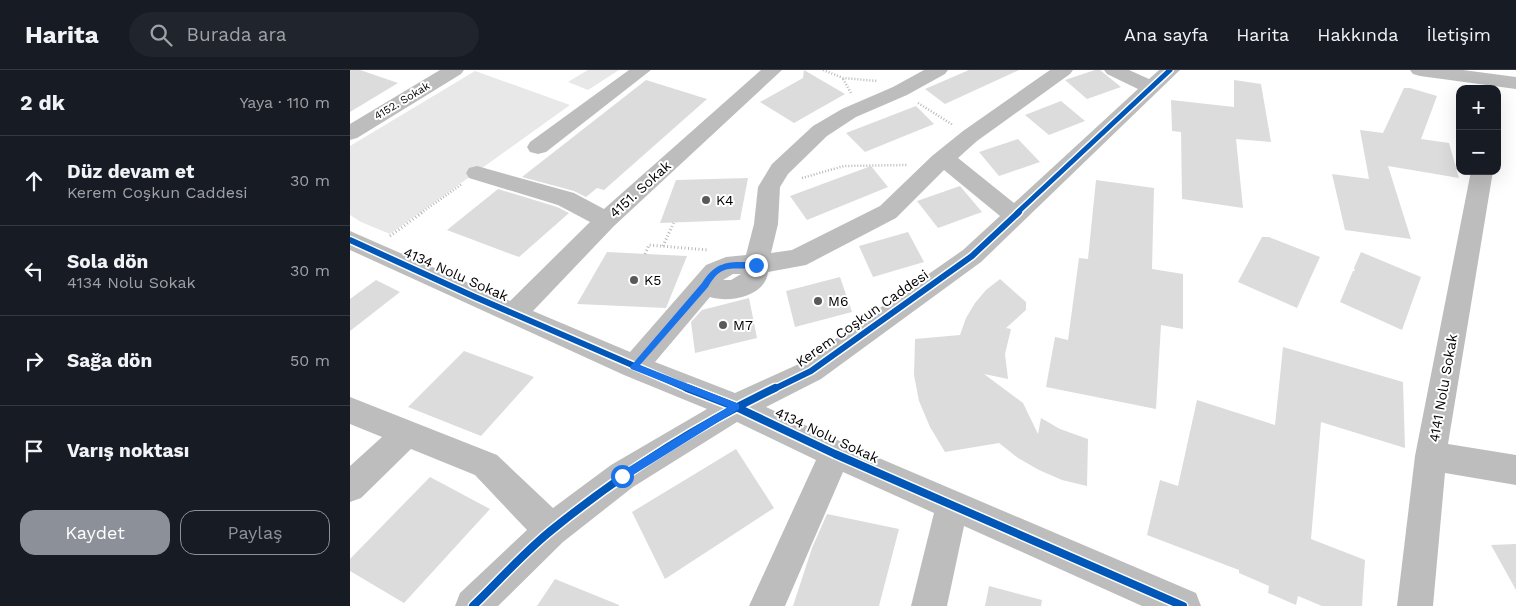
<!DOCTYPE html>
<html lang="tr">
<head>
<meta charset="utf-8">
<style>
	:root { --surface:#171b24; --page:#20242c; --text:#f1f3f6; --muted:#9ea1a6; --line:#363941; --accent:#8c9099 }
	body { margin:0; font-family:"Work Sans",sans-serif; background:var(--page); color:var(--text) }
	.controls { position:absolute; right:15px; top:15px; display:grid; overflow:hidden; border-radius:10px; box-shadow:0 5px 20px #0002 }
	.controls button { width:45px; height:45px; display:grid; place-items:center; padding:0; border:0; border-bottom:1px solid var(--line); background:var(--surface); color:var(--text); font:25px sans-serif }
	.stop { position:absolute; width:15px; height:15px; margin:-11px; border:4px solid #1a73e8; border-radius:50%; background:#fff }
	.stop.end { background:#1a73e8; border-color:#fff; box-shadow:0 1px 5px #0008 }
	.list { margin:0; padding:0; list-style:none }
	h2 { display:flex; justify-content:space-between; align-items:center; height:65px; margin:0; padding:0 20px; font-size:21px }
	h2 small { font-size:16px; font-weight:400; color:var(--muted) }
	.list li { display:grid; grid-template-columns:32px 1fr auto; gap:15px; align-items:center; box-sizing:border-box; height:90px; padding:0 20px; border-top:1px solid var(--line) }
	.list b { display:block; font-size:19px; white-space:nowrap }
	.list p { margin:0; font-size:16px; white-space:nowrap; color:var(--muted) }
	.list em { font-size:16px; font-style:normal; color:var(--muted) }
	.actions { display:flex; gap:10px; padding:15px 20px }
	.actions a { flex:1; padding:11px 0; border:1px solid var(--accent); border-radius:15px; text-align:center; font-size:18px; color:var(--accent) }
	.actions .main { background:var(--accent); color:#fff }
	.icon { flex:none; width:28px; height:28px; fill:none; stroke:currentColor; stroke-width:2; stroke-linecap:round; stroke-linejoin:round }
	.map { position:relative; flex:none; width:1166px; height:536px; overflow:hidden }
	header { display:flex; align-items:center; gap:30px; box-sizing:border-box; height:70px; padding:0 25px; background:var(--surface); border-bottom:1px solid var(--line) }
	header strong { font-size:24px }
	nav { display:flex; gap:28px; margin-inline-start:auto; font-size:18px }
	.search { width:350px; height:45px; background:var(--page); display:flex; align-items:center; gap:12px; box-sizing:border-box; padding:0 18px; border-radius:28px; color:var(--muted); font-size:19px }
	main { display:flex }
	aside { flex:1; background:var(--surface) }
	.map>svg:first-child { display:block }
	.green { fill:#e8e8e8 }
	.building { fill:#dcdcdc }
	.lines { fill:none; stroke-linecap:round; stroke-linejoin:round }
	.path-far1 { stroke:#b8b8b8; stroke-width:2.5; stroke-dasharray:1 2; stroke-linecap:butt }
	.path { stroke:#b8b8b8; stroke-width:3; stroke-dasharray:1 2.5; stroke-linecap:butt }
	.minor { fill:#bdbdbd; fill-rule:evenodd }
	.cycleway-far2-casing { stroke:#fff; stroke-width:8 }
	.cycleway-far1-casing { stroke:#fff; stroke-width:9 }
	.cycleway-casing { stroke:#fff; stroke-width:11 }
	.cycleway-far2 { stroke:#0057b8; stroke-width:5 }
	.cycleway-far1 { stroke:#0057b8; stroke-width:6 }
	.cycleway { stroke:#0057b8; stroke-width:8 }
	.route { fill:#1a73e8 }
	.poi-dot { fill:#595959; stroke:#fff; stroke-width:2 }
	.labels { text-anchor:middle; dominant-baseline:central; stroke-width:4; stroke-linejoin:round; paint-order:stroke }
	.far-street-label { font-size:11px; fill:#000; stroke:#fff }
	.street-label { font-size:14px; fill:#000; stroke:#fff }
	.poi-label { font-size:14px; fill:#000; stroke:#fff; text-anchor:start }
</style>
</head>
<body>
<header>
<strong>Harita</strong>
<div class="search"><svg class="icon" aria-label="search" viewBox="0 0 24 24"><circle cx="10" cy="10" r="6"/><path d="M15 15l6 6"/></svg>Burada ara</div>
<nav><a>Ana sayfa</a><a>Harita</a><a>Hakkında</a><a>İletişim</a></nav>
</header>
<main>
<aside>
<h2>2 dk<small>Yaya · 110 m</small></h2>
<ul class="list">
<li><svg class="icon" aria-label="ahead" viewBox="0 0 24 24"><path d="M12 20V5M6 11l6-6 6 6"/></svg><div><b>Düz devam et</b><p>Kerem Coşkun Caddesi</p></div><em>30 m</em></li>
<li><svg class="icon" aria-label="left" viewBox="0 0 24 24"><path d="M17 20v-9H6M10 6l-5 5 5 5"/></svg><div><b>Sola dön</b><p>4134 Nolu Sokak</p></div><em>30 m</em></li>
<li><svg class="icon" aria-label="right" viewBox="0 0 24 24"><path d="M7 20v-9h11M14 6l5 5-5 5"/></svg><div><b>Sağa dön</b></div><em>50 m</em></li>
<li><svg class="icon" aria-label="arrive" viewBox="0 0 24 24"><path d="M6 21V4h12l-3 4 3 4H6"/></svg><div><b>Varış noktası</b></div></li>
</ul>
<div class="actions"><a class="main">Kaydet</a><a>Paylaş</a></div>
</aside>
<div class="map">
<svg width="1166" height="536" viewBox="0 0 1166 536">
	<rect width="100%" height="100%" fill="#fff"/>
	<g class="green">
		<path d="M238 0H269L238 20 218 12Z"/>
		<path d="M125 1 220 35 40 164 11 152 0 145V76Z"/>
	</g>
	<g class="building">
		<path d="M0 0H10L48 13 0 42Z"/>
		<path d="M454 0 495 24 444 53 410 32 453 8Z"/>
		<path d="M619 0H669L595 34 575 19Z"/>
		<path d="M745 0H750L771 17 737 29 715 10Z"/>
		<path d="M296 10 357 29 254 120 247 118 236 127 224 121 172 107Z"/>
		<path d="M884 10 911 14 921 72 886 69 893 138 832 129 831 62 822 61 821 30 884 37Z"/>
		<path d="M1054 18H1060L1087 26 1071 69 1099 73 1109 108 1038 96 1061 169 995 160 982 104 1019 109 1010 60 1033 63Z"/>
		<path d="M711 31 735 51 699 65 675 45Z"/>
		<path d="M566 36 584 54 515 82 496 63Z"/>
		<path d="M668 69 690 92 649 106 629 82Z"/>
		<path d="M521 96 538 117 457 150 440 126Z"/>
		<path d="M398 108 390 150 310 153 326 110Z"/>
		<path d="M746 110 804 118 802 199 833 204V259L811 255 806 339 696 317 705 267 718 270 729 188 738 189Z"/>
		<path d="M610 116 632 142 588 158 567 131Z"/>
		<path d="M148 119 207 137 219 143 169 187 97 160Z"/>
		<path d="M558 162 574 192 523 207 509 176Z"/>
		<path d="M912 167H919L970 187 947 238 888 212Z"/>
		<path d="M257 182 337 186 316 238 227 234Z"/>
		<path d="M1011 182 1071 207 1052 260 990 232 1003 201H1005L1004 198Z"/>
		<path d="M490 207 502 242 445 257 436 221Z"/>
		<path d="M650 209 676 232V240L656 258 661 259 655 284 658 309 634 304 673 333 688 364 691 348 710 359 738 369 737 416 712 410 689 400 668 388 649 373 595 382 580 357 569 331 564 305 565 269 610 265 616 248 625 233 636 220Z"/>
		<path d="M26 210 50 222 0 261V229Z"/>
		<path d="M399 228 407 268 345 283 341 252 352 240Z"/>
		<path d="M933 277 1053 312 1055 378 971 352 961 469 1015 490 1012 536H972L948 526 946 535 918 523 919 516 889 503V500L797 465 810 410 828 416 847 330 925 355Z"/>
		<path d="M114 281 184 307 131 366 58 337Z"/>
		<path d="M386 379 424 438 315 509 282 442Z"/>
		<path d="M80 407 140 439 54 533 0 501V489Z"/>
		<path d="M477 444 549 459 529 536H443L462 478Z"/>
		<path d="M1166 474V520L1141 475Z"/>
		<path d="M205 509 269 535V536H187Z"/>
		<path d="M639 516 692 530 691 536H635Z"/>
	</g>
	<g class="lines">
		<g class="path-far1">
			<path d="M473 0 493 8 527 11"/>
			<path d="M493 9 501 23"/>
			<path d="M568 33 603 55"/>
			<path d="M452 108 494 96 557 95"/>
			<path d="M71 143 112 114"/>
		</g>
		<g class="path">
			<path d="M40 166 73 142"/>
			<path d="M313 176 324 152"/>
			<path d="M295 184 299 175 358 180"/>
		</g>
		<g class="minor">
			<path d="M90 0H114L111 4 7 68 0 70V54Z"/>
			<path d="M279 0H301L196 82 188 84 180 82 177 77 180 72Z"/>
			<path d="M411 0H432L264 156 183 241 280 282 356 195 376 187 396 185 404 154 408 117 422 94 463 56 492 39 543 17 574 0H598L595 4 557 25 506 47 477 66 438 104 430 117 428 154 421 183 442 180 530 136 582 86 613 61 700 0H723L720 4 627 71 608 88 664 133 788 19 757 4 754 0H779L799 9 809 0H830L631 192 471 309 416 337 496 374 846 523 851 536H792L614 456 597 536H561L584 443 493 402 435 536H399L466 390 387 352 283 417 213 472 148 536H105L110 523 177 460 125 405 61 379 11 428 0 432V396L32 367 0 354V327L147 385 203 438 261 395 357 339 274 305 0 180V161L160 231 240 152 208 135 119 108 116 103 119 98 127 96 224 123 254 139ZM594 100 650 146 613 180 451 293 385 323 305 292 360 227C379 233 415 227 418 202L456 195 546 148ZM383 204H391L381 210H373Z"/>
			<path d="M1060 0H1113L1166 7V19L1070 6 1063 4Z"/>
			<path d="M1121 101H1143L1098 374 1166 385V415L1095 403 1083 536H1047L1065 386Z"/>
		</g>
		<g class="cycleway-far2-casing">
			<path id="cycleway-far2" d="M667 143 820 0"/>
		</g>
		<g class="cycleway-far1-casing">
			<g id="cycleway-far1">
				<path d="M0 170 125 227 340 320"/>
				<path d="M422 320 461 301 622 186 669 142"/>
			</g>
		</g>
		<g class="cycleway-casing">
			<g id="cycleway">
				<path d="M337 318 386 337 485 384 833 536"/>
				<path d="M123 536C149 511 174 482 203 459 271 404 346 356 425 318"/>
			</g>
		</g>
		<use href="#cycleway-far2" class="cycleway-far2"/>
		<use href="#cycleway-far1" class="cycleway-far1"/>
		<use href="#cycleway" class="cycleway"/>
	</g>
	<path class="route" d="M406 192 409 193V197C384 202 373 190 358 217L290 295 389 334V339L275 410H269V403L378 337 281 299 280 297 352 213C367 189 381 192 406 192Z"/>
	<g class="poi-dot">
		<circle cx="356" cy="130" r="5"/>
		<circle cx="284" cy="210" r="5"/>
		<circle cx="468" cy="231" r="5"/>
		<circle cx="373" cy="255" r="5"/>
	</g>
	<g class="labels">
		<g class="far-street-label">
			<text transform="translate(52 31) rotate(-31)">4152. Sokak</text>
		</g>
		<g class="street-label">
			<text transform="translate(290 119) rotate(-42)">4151. Sokak</text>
			<text transform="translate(106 204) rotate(24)">4134 Nolu Sokak</text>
			<text transform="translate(512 248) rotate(-35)">Kerem Coşkun Caddesi</text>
			<text transform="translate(1093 318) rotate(-80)">4141 Nolu Sokak</text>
			<text transform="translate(477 365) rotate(25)">4134 Nolu Sokak</text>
		</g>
		<g class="poi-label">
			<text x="366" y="130">K4</text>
			<text x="294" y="210">K5</text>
			<text x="478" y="231">M6</text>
			<text x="383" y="255">M7</text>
		</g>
	</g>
</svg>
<div class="controls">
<button>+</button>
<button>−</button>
</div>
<div class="stop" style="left:272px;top:406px"></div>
<div class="stop end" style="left:406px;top:195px"></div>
</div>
</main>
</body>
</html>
